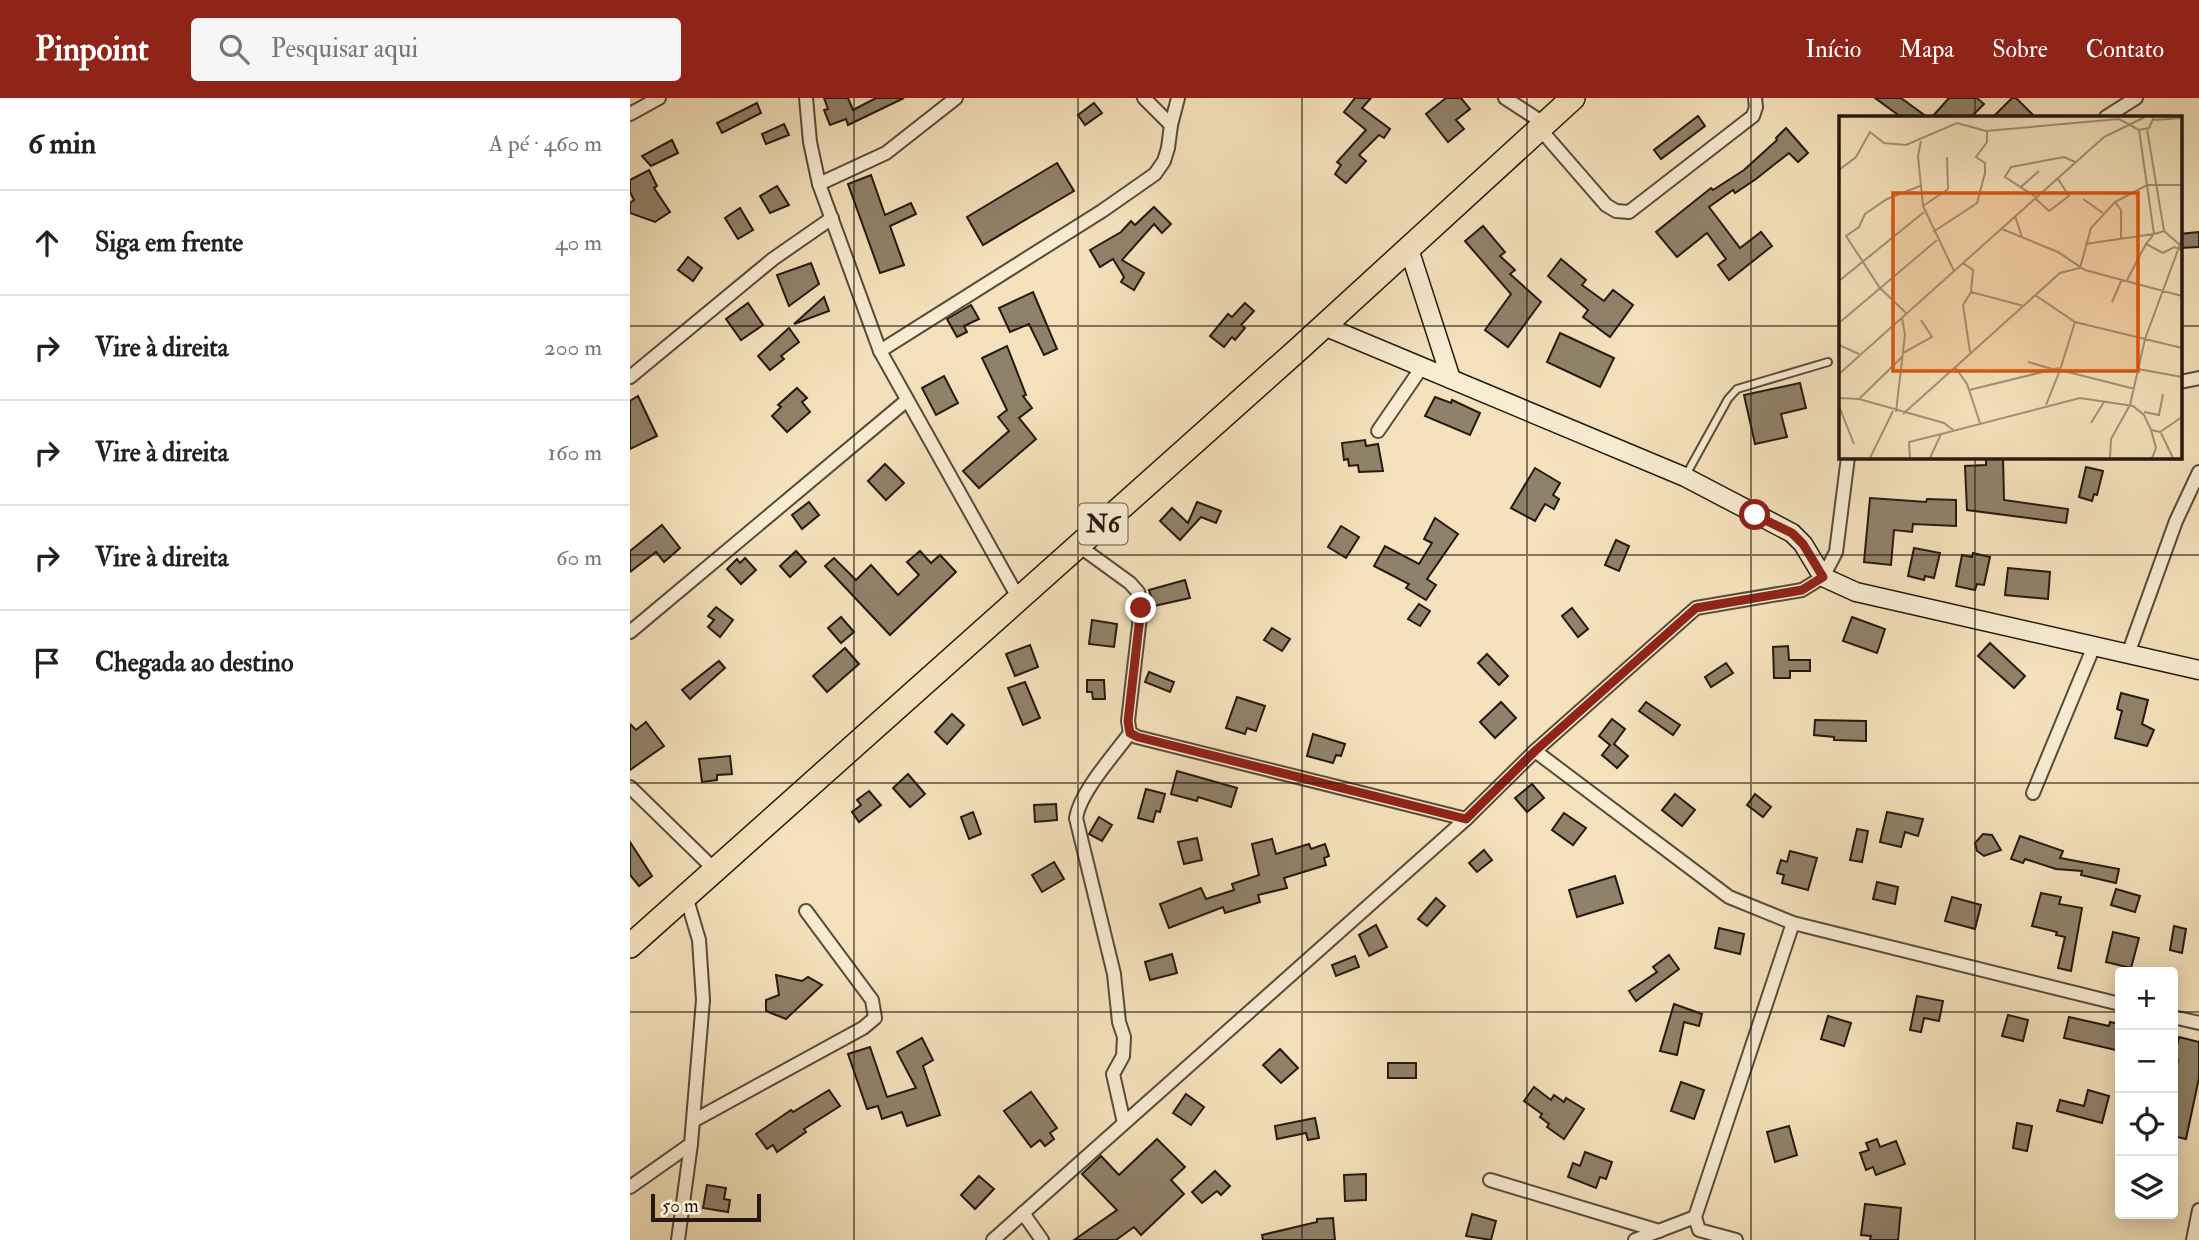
<!DOCTYPE html>
<html lang="pt">
<head>
<meta charset="utf-8">
<style>
	:root { --surface:#fff; --page:#f6f6f6; --text:#222; --muted:#767676; --line:#e0e0e0; --accent:#8f2418 }
	body { margin:0; font-family:"IM FELL Double Pica",serif; background:var(--page); color:var(--text) }
	.controls { position:absolute; right:21px; bottom:21px; display:grid; overflow:hidden; border-radius:7px; box-shadow:0 4px 18px #0003 }
	.controls button { width:63px; height:63px; display:grid; place-items:center; padding:0; border:0; border-bottom:2px solid var(--line); background:var(--surface); color:var(--text); font:35px sans-serif }
	.scale { position:absolute; left:21px; bottom:18px; width:110px; box-sizing:border-box; padding-left:7px; border:4px solid #231911; border-top:0; font-size:19px; line-height:24px; white-space:nowrap; color:#231911; -webkit-text-stroke:5px #f8ecd3; paint-order:stroke }
	.stop { position:absolute; width:21px; height:21px; margin:-16px; border:5px solid #8f2418; border-radius:50%; background:#fff }
	.stop.end { background:#8f2418; border-color:#fff; box-shadow:0 2px 7px #0008 }
	.list { margin:0; padding:0; list-style:none }
	h2 { display:flex; justify-content:space-between; align-items:center; height:91px; margin:0; padding:0 28px; font-size:30px }
	h2 small { font-size:23px; font-weight:400; color:var(--muted) }
	.list li { display:grid; grid-template-columns:46px 1fr auto; gap:21px; align-items:center; box-sizing:border-box; height:105px; padding:0 28px; border-top:2px solid var(--line) }
	.list b { display:block; font-size:26px; white-space:nowrap }
	.list em { font-size:23px; font-style:normal; color:var(--muted) }
	.icon { flex:none; width:38px; height:38px; fill:none; stroke:currentColor; stroke-width:2; stroke-linecap:round; stroke-linejoin:round }
	.map { position:relative; flex:none; width:1569px; height:1142px; overflow:hidden }
	header { display:flex; align-items:center; gap:42px; box-sizing:border-box; height:98px; padding:0 35px; background:var(--accent); color:#fff }
	header strong { font-size:33px }
	nav { display:flex; gap:38px; margin-inline-start:auto; font-size:24px }
	.search { width:490px; height:63px; background:var(--page); display:flex; align-items:center; gap:18px; box-sizing:border-box; padding:0 24px; border-radius:7px; color:var(--muted); font-size:26px }
	main { display:flex }
	aside { flex:1; background:var(--surface) }
	.map>svg:first-child { display:block }
	.building { fill:#90826a; stroke:#231911; stroke-width:2 }
	.lines { fill:none; stroke-linecap:round; stroke-linejoin:round }
	.lane-casing { stroke:#584b3c; stroke-width:10 }
	.street-casing { stroke:#584b3c; stroke-width:16 }
	.secondary-casing { stroke:#231911; stroke-width:21 }
	.highway-casing { stroke:#231911; stroke-width:26 }
	.lane { stroke:#f8ecd3; stroke-width:6 }
	.street { stroke:#f8ecd3; stroke-width:12 }
	.secondary { stroke:#f8ecd3; stroke-width:18 }
	.highway { stroke:#f5e2bc; stroke-width:23 }
	.route { stroke:#8f2418; stroke-width:9 }
	.grid { fill:none; stroke:#231911; stroke-width:2; stroke-opacity:0.55 }
	.labels { text-anchor:middle; dominant-baseline:central; stroke-width:6; stroke-linejoin:round; paint-order:stroke }
	.shield { fill:#f8ecd3; stroke:#63584b; stroke-width:2 }
	.shield-label { font-size:24px; font-weight:bold; fill:#231911 }
	.inset-road { fill:none; stroke:#a19278; stroke-width:2 }
	.view { fill:#de560c; fill-opacity:0.15; stroke:#de560c; stroke-width:3.5 }
	.inset-edge { fill:none; stroke:#231911; stroke-width:3.5 }
</style>
</head>
<body>
<header>
<strong>Pinpoint</strong>
<div class="search"><svg class="icon" aria-label="search" viewBox="0 0 24 24"><circle cx="10" cy="10" r="6"/><path d="M15 15l6 6"/></svg>Pesquisar aqui</div>
<nav><a>Início</a><a>Mapa</a><a>Sobre</a><a>Contato</a></nav>
</header>
<main>
<aside>
<h2>6 min<small>A pé · 460 m</small></h2>
<ul class="list">
<li><svg class="icon" aria-label="ahead" viewBox="0 0 24 24"><path d="M12 20V5M6 11l6-6 6 6"/></svg><div><b>Siga em frente</b></div><em>40 m</em></li>
<li><svg class="icon" aria-label="right" viewBox="0 0 24 24"><path d="M7 20v-9h11M14 6l5 5-5 5"/></svg><div><b>Vire à direita</b></div><em>200 m</em></li>
<li><svg class="icon" aria-label="right" viewBox="0 0 24 24"><path d="M7 20v-9h11M14 6l5 5-5 5"/></svg><div><b>Vire à direita</b></div><em>160 m</em></li>
<li><svg class="icon" aria-label="right" viewBox="0 0 24 24"><path d="M7 20v-9h11M14 6l5 5-5 5"/></svg><div><b>Vire à direita</b></div><em>60 m</em></li>
<li><svg class="icon" aria-label="arrive" viewBox="0 0 24 24"><path d="M6 21V4h12l-3 4 3 4H6"/></svg><div><b>Chegada ao destino</b></div></li>
</ul>
</aside>
<div class="map">
<svg width="1569" height="1142" viewBox="0 0 1569 1142">
	<rect width="100%" height="100%" fill="#f5e2bc"/>
	<filter id="stains"><feTurbulence type="fractalNoise" baseFrequency=".00286" numOctaves="4"/><feColorMatrix values="0 0 0 0 .2 0 0 0 0 .09 0 0 0 0 .02 0 0 0 .5 -.17"/></filter>
	<radialGradient id="worn" r=".72"><stop offset=".6" stop-color="#630" stop-opacity="0"/><stop offset="1" stop-color="#630" stop-opacity=".3"/></radialGradient>
	<g class="building">
		<path d="M194 0H218L223 12 246 0H274L218 27 216 21 200 27 194 12 198 11Z"/>
		<path d="M725 0H741L732 10 760 31 754 40 749 37 729 57 736 63 716 85 705 76 711 67 707 64 736 32 714 14Z"/>
		<path d="M816 0H831L840 11 826 22 834 31 818 44 796 16Z"/>
		<path d="M1245 0H1271L1297 19H1271Z"/>
		<path d="M1319 0H1347L1354 6 1341 19H1302Z"/>
		<path d="M1382 0H1386L1405 19H1363Z"/>
		<path d="M127 5 131 15 92 35 87 25Z"/>
		<path d="M464 5 472 15 455 27 448 17Z"/>
		<path d="M1068 18 1075 28 1031 61 1024 52Z"/>
		<path d="M154 26 159 37 136 46 132 36Z"/>
		<path d="M1156 30 1178 55 1168 64 1159 55 1126 81 1105 95 1103 92 1079 109 1110 150 1131 134 1142 148 1099 182 1088 167 1096 161 1077 135 1047 159 1026 134 1081 90 1083 92 1114 72 1147 42 1146 40Z"/>
		<path d="M42 42 48 55 21 68 12 58Z"/>
		<path d="M427 65 444 93 353 147 337 119Z"/>
		<path d="M19 72 27 88 24 90 40 114 25 124 0 115V105L4 102 0 94V82Z"/>
		<path d="M241 77 255 117 281 105 286 116 260 128 274 167 250 175 218 86Z"/>
		<path d="M147 88 159 107 140 115 130 98Z"/>
		<path d="M524 109 541 126 532 135 524 126 492 162 514 175 504 192 491 184 494 179 483 161 470 169 460 152 491 134 501 123 505 127Z"/>
		<path d="M110 110 123 132 108 141 95 120Z"/>
		<path d="M853 128 875 154 870 158 885 172 880 176 911 204 878 249 855 232 881 196 835 143Z"/>
		<path d="M1569 134V149L1550 150V136Z"/>
		<path d="M58 159 72 170 63 183 48 172Z"/>
		<path d="M931 161 956 182 952 187 974 203 983 192 1003 207 980 239 953 219 958 212 918 178Z"/>
		<path d="M181 165 189 186 159 208 147 177Z"/>
		<path d="M403 194 427 251 414 257 399 226 380 234 369 210Z"/>
		<path d="M194 199 199 213 164 226Z"/>
		<path d="M118 205 133 227 111 242 96 221Z"/>
		<path d="M615 205 624 213 611 227 615 230 605 242 602 239 594 249 580 238 598 216 602 219Z"/>
		<path d="M341 207 349 221 334 228 337 234 327 239 317 221Z"/>
		<path d="M159 230 169 244 151 258 154 261 140 272 128 258Z"/>
		<path d="M930 235 984 260 970 289 917 264Z"/>
		<path d="M377 248 396 297 393 298 402 310 389 320 406 341 349 390 333 373 379 333 368 319 377 312 352 260Z"/>
		<path d="M314 278 328 305 306 317 292 290Z"/>
		<path d="M1170 285 1176 310 1151 316 1157 339 1125 346 1114 297Z"/>
		<path d="M167 290 177 300 172 304 180 314 157 334 142 318 151 309 148 307Z"/>
		<path d="M8 298 27 338 0 351V303Z"/>
		<path d="M805 299 821 305 822 302 850 315 840 337 795 318Z"/>
		<path d="M735 342 736 348 748 346 753 373 729 374 728 367 719 368 718 361 714 362 712 345Z"/>
		<path d="M1356 359H1373L1374 402 1438 411 1436 425 1337 412 1335 368 1356 367Z"/>
		<path d="M255 366 274 385 256 402 238 383Z"/>
		<path d="M1456 369 1473 373 1467 397 1464 396 1462 403 1449 399Z"/>
		<path d="M905 370 930 385 923 397 929 401 924 411 915 406 905 423 881 410Z"/>
		<path d="M1240 400 1296 404 1297 401 1326 402V428L1283 426 1282 434 1264 432 1261 467 1234 464Z"/>
		<path d="M179 404 189 417 172 431 162 417Z"/>
		<path d="M567 404 591 413 586 425 571 419 550 442 530 423 542 410 558 425Z"/>
		<path d="M805 420 828 436 797 481 806 487 796 502 776 490 779 486 744 468 755 448 789 466 802 445 794 441Z"/>
		<path d="M32 427 50 450 34 464 26 454 0 474V453Z"/>
		<path d="M711 428 729 439 716 460 698 449Z"/>
		<path d="M986 442 999 448 989 473 975 467Z"/>
		<path d="M1284 450 1310 455 1304 480 1295 478 1294 482 1278 478Z"/>
		<path d="M166 453 176 464 160 479 150 468Z"/>
		<path d="M290 453 301 465 310 457 326 474 260 537 195 468 204 460 226 482 241 467 268 497 289 477 277 464Z"/>
		<path d="M1343 455 1360 459 1354 487 1347 486 1345 492 1326 488 1332 457 1342 459Z"/>
		<path d="M115 460 126 472 111 486 97 471 107 461 110 465Z"/>
		<path d="M1378 470 1420 474 1418 501 1375 497Z"/>
		<path d="M555 482 560 500 524 508 519 492Z"/>
		<path d="M789 506 800 513 790 528 778 521Z"/>
		<path d="M86 509 103 522 90 539 78 529 84 522 78 518Z"/>
		<path d="M942 510 958 531 948 539 932 518Z"/>
		<path d="M211 519 224 534 211 545 198 530Z"/>
		<path d="M1222 519 1255 531 1247 555 1213 543Z"/>
		<path d="M462 522 487 526 484 549 459 546Z"/>
		<path d="M642 530 660 541 652 553 634 542Z"/>
		<path d="M1360 545 1395 578 1384 590 1348 558Z"/>
		<path d="M400 547 408 569 385 578 376 556Z"/>
		<path d="M1158 548 1159 562H1180V573H1160V580H1144L1143 549Z"/>
		<path d="M215 550 229 566 197 594 183 578Z"/>
		<path d="M857 556 878 578 869 587 848 565Z"/>
		<path d="M89 563 95 570 60 601 52 592Z"/>
		<path d="M1096 565 1103 575 1081 589 1075 579Z"/>
		<path d="M519 574 544 584 540 594 515 584Z"/>
		<path d="M457 582H474L475 601H463L462 594H457Z"/>
		<path d="M395 584 410 620 393 627 378 590Z"/>
		<path d="M1491 595 1518 602 1512 626 1524 632 1517 648 1485 640 1492 613 1487 611Z"/>
		<path d="M607 599 635 608 626 633 617 630 615 636 596 630Z"/>
		<path d="M871 604 886 620 865 640 850 624Z"/>
		<path d="M1016 604 1050 627 1043 637 1009 613Z"/>
		<path d="M322 616 334 627 317 646 305 634Z"/>
		<path d="M982 621 995 631 984 646 998 658 987 670 972 657 980 647 969 638Z"/>
		<path d="M1185 622 1236 623V643L1204 642V639L1184 637Z"/>
		<path d="M16 624 34 648 0 672V626L6 632Z"/>
		<path d="M683 636 715 646 711 658 706 657 703 665 677 658Z"/>
		<path d="M100 658 102 676 87 677V682L72 684 69 661Z"/>
		<path d="M547 673 607 690 601 709 568 699 567 703 541 696Z"/>
		<path d="M278 676 295 696 280 709 263 690Z"/>
		<path d="M902 686 914 700 897 714 885 700Z"/>
		<path d="M516 691 535 696 530 714 526 713 523 724 508 720Z"/>
		<path d="M239 693 251 707 229 724 222 714 231 707 227 702Z"/>
		<path d="M1045 696 1065 712 1052 728 1032 712Z"/>
		<path d="M1125 696 1141 709 1133 719 1117 707Z"/>
		<path d="M426 706 427 722 405 724 404 707Z"/>
		<path d="M343 714 351 736 339 741 331 719Z"/>
		<path d="M1257 714 1293 721 1288 738 1275 734 1271 749 1250 744Z"/>
		<path d="M934 715 956 730 943 747 922 732Z"/>
		<path d="M469 719 482 727 472 743 459 736Z"/>
		<path d="M1227 731 1238 733 1232 764 1220 762Z"/>
		<path d="M1353 736 1362 737 1371 752 1354 758 1347 753 1345 745Z"/>
		<path d="M1390 738 1433 753 1430 760 1489 771 1486 785 1451 777 1452 773 1426 771 1395 761 1393 765 1381 761Z"/>
		<path d="M567 740 572 762 554 766 548 744Z"/>
		<path d="M642 741 646 756 679 746 681 751 695 746 699 758 694 760 696 767 654 780 657 790 628 797 630 804 595 815 593 809 539 830 530 806 571 790 576 801 604 792 602 786 629 777 622 746Z"/>
		<path d="M0 744 22 778 9 788 0 777Z"/>
		<path d="M854 752 862 762 847 774 839 765Z"/>
		<path d="M1160 753 1187 760 1178 792 1152 785 1154 777 1147 775 1151 762 1157 764Z"/>
		<path d="M424 764 434 781 412 794 402 777Z"/>
		<path d="M985 778 993 805 947 819 939 792Z"/>
		<path d="M1247 784 1268 789 1265 806 1243 801Z"/>
		<path d="M1486 791 1510 798 1505 814 1481 807Z"/>
		<path d="M1411 795 1431 799 1429 806 1452 810 1441 873 1428 870 1435 839 1426 837 1427 834 1402 828Z"/>
		<path d="M1322 799 1351 807 1345 831 1315 823Z"/>
		<path d="M806 800 815 808 797 828 788 821Z"/>
		<path d="M746 827 757 849 739 858 729 837Z"/>
		<path d="M1544 828 1556 831 1552 855 1540 852Z"/>
		<path d="M1089 830 1114 836 1110 856 1085 850Z"/>
		<path d="M1483 834 1509 840 1501 870 1476 864Z"/>
		<path d="M542 856 547 875 520 882 515 864Z"/>
		<path d="M1039 857 1049 871 1006 903 999 893 1027 874 1023 869Z"/>
		<path d="M725 858 729 869 706 878 702 867Z"/>
		<path d="M146 877 172 883 178 879 192 887 156 921 136 913V902L149 897Z"/>
		<path d="M1287 898 1313 903 1309 923 1294 920 1291 934 1280 932Z"/>
		<path d="M1044 906 1072 916 1069 928 1054 924 1047 957 1030 953Z"/>
		<path d="M1378 917 1398 922 1393 943 1372 938Z"/>
		<path d="M1198 918 1221 925 1214 948 1191 941Z"/>
		<path d="M1439 919 1479 928 1480 924 1490 926V953L1434 940Z"/>
		<path d="M1549 939 1569 944V980L1556 1041 1543 1038V981L1548 962 1544 961Z"/>
		<path d="M292 940 303 962 293 968 310 1017 277 1028 272 1014 252 1021 248 1008 237 1011 218 956 240 949 257 999 286 990 267 954Z"/>
		<path d="M650 951 668 970 651 985 633 967Z"/>
		<rect x="758" y="965" width="28" height="15"/>
		<path d="M1051 984 1074 992 1064 1021 1041 1013Z"/>
		<path d="M904 989 921 1002 924 997 934 1004 936 1000 954 1011 934 1041 917 1029 919 1026 910 1019 912 1016 894 1003Z"/>
		<path d="M199 992 210 1008 174 1031 176 1034 147 1054 143 1047 137 1051 126 1036 161 1012 163 1014Z"/>
		<path d="M1458 992 1479 998 1472 1025 1427 1013 1430 1002 1454 1008Z"/>
		<path d="M401 994 427 1030 420 1035 424 1041 415 1048 410 1042 401 1049 374 1013Z"/>
		<path d="M556 996 574 1009 561 1027 543 1015Z"/>
		<path d="M685 1020 689 1040 678 1042 676 1035 647 1041 645 1028Z"/>
		<path d="M1387 1025 1402 1028 1397 1053 1383 1050Z"/>
		<path d="M1159 1028 1167 1057 1145 1064 1137 1034Z"/>
		<path d="M527 1041 555 1069 541 1082 554 1096 511 1137 504 1129 486 1142H444L487 1112 452 1076 471 1058 489 1077Z"/>
		<path d="M1247 1041 1250 1049 1266 1043 1275 1066 1246 1077 1243 1069 1236 1072 1230 1055 1239 1052 1236 1045Z"/>
		<path d="M955 1054 982 1064 976 1081 970 1079 966 1090 938 1079 943 1065 950 1068Z"/>
		<path d="M585 1073 600 1088 591 1097 587 1093 572 1105 562 1094Z"/>
		<path d="M736 1076V1102L715 1103 714 1077Z"/>
		<path d="M349 1078 364 1091 345 1111 331 1097Z"/>
		<path d="M77 1087 96 1090 94 1101 100 1102 98 1114 73 1110Z"/>
		<path d="M1235 1106 1271 1110 1268 1142H1240L1241 1138 1231 1137Z"/>
		<path d="M842 1116 866 1123 861 1142 836 1138Z"/>
		<path d="M703 1120 705 1142H633L632 1137 687 1124V1121Z"/>
	</g>
	<g class="lines">
		<g class="lane-casing">
			<path id="lane" d="M1056 377 1098 301 1107 291 1198 264"/>
		</g>
		<g class="street-casing">
			<g id="street">
				<path d="M176 0 180 44 189 86 250 253 389 501"/>
				<path d="M514 0 541 27"/>
				<path d="M875 0 915 26"/>
				<path d="M0 16 29 0"/>
				<path d="M1476 19 1506 0"/>
				<path d="M910 31 976 107 986 113 999 114 1123 18 1126 9 1125 0"/>
				<path d="M189 86 256 55 326 0"/>
				<path d="M250 253 472 113 525 76 534 63 538 50 541 27 548 0"/>
				<path d="M0 279 143 161 202 120"/>
				<path d="M1550 284 1569 280"/>
				<path d="M748 333 792 269"/>
				<path d="M449 448 500 485 508 494 511 510 498 623 500 635 507 639 836 721"/>
				<path d="M0 534 276 303"/>
				<path d="M1498 556 1546 423 1569 374"/>
				<path d="M905 653 1099 799 1163 825 1490 906"/>
				<path d="M0 689 85 772"/>
				<path d="M1403 695 1464 548"/>
				<path d="M1543 919 1569 925"/>
				<path d="M63 1023 233 930 245 920 242 902 176 813"/>
				<path d="M494 1025 483 976 493 958 494 939 489 924 484 876 446 720C450 694 484 657 500 635"/>
				<path d="M860 1082 1029 1133"/>
				<path d="M0 1089 61 1046"/>
				<path d="M393 1115 412 1142"/>
				<path d="M48 1142 61 1046 73 902 69 842 56 798"/>
				<path d="M363 1142 836 721 905 653 1066 510 1172 492 1193 479 1206 454 1218 359"/>
				<path d="M1005 1142 1065 1119"/>
				<path d="M1106 1142 1069 1132 1065 1119 1163 825"/>
				<path d="M1563 1142 1569 1112"/>
			</g>
		</g>
		<g class="secondary-casing">
			<g id="secondary">
				<path d="M779 151 821 281"/>
				<path d="M694 228 1055 379 1162 435 1173 446 1193 479 1226 494 1569 572"/>
			</g>
		</g>
		<g class="highway-casing">
			<path id="highway" d="M0 848 672 248 943 0"/>
		</g>
		<use href="#lane" class="lane"/>
		<use href="#street" class="street"/>
		<use href="#secondary" class="secondary"/>
		<use href="#highway" class="highway"/>
	</g>
	<g class="lines">
		<path class="route" d="M511 510 498 623 500 635 508 639 836 721 905 653 1066 510 1172 492 1193 479 1173 446 1162 435 1125 417"/>
	</g>
	<path class="grid" d="M224 0V1142M448 0V1142M672 0V1142M897 0V1142M1121 0V1142M1345 0V19M0 228H1210M1550 228H1569M1345 359V1142M0 457H1569M0 685H1569M0 914H1490M1543 914H1569"/>
	<g class="labels">
		<rect class="shield" x="448.5" y="405.5" width="49" height="41" rx="5"/>
		<g class="shield-label">
			<text x="473" y="426">N6</text>
		</g>
	</g>
	<g transform="translate(1209 18)">
		<rect width="343" height="343" fill="#f5e2bc"/>
		<path class="inset-road" d="M315 4 343 2M308 13 325 115 341 129M82 25 79 40 84 90 115 155M0 54 17 41 31 16 45 27 67 29 118 7 147 15 280 3 300 14 310 12 315 1M182 71 200 55M197 81 166 61 172 51 225 41 236 46M196 82 210 95 230 80 219 63M244 83 264 97M276 86 282 94V123M84 90 109 73 108 41M176 100 183 121M163 113 219 136 246 154 343 180M325 115 315 118 307 128 324 137 335 131 343 134M94 116 138 87 146 57V47L137 41 148 26V15M246 128 315 118 300 14M124 147 134 154 132 176 185 190M288 164 307 128M0 165 85 96M196 179 236 206 343 232M273 186 283 163M68 198 41 172 7 120 20 111 26 98 48 83 81 70M236 206 221 254 296 273M0 207 98 124M0 229 20 238M131 236 124 189 132 176M64 237 93 221 82 204M189 246 213 253M116 251 128 268 141 307M299 253 343 261M0 258 265 21 306 1M130 274 220 252M0 282 20 283 105 307 114 314M20 283 63 241M207 289 221 254M0 290 15 328M57 296 66 218 63 202M305 296 320 299 324 278M64 298 221 157 241 152 252 112 276 86 308 69H343M252 307 265 286M312 314 317 332 313 342M322 317 334 342M31 342 54 295M71 342 70 326 102 318M91 342 102 318 241 282 294 290 305 299 312 314 321 316 343 301M271 342 272 323 291 289 306 223 343 123"/>
		<path class="view" d="M54 77H299V255H54Z"/>
		<rect width="343" height="343" class="inset-edge"/>
	</g>
	<rect width="100%" height="100%" filter="url(#stains)"/>
	<rect width="100%" height="100%" fill="url(#worn)"/>
</svg>
<div class="controls">
<button>+</button>
<button>−</button>
<button><svg class="icon" aria-label="locate" viewBox="0 0 24 24"><circle cx="12" cy="12" r="6"/><path d="M12 2v4M12 18v4M2 12h4M18 12h4"/></svg></button>
<button><svg class="icon" aria-label="layers" viewBox="0 0 24 24"><path d="M12 4l9 5-9 5-9-5zM3 14l9 5 9-5"/></svg></button>
</div>
<div class="scale">50 m</div>
<div class="stop" style="left:1125px;top:417px"></div>
<div class="stop end" style="left:511px;top:510px"></div>
</div>
</main>
</body>
</html>
